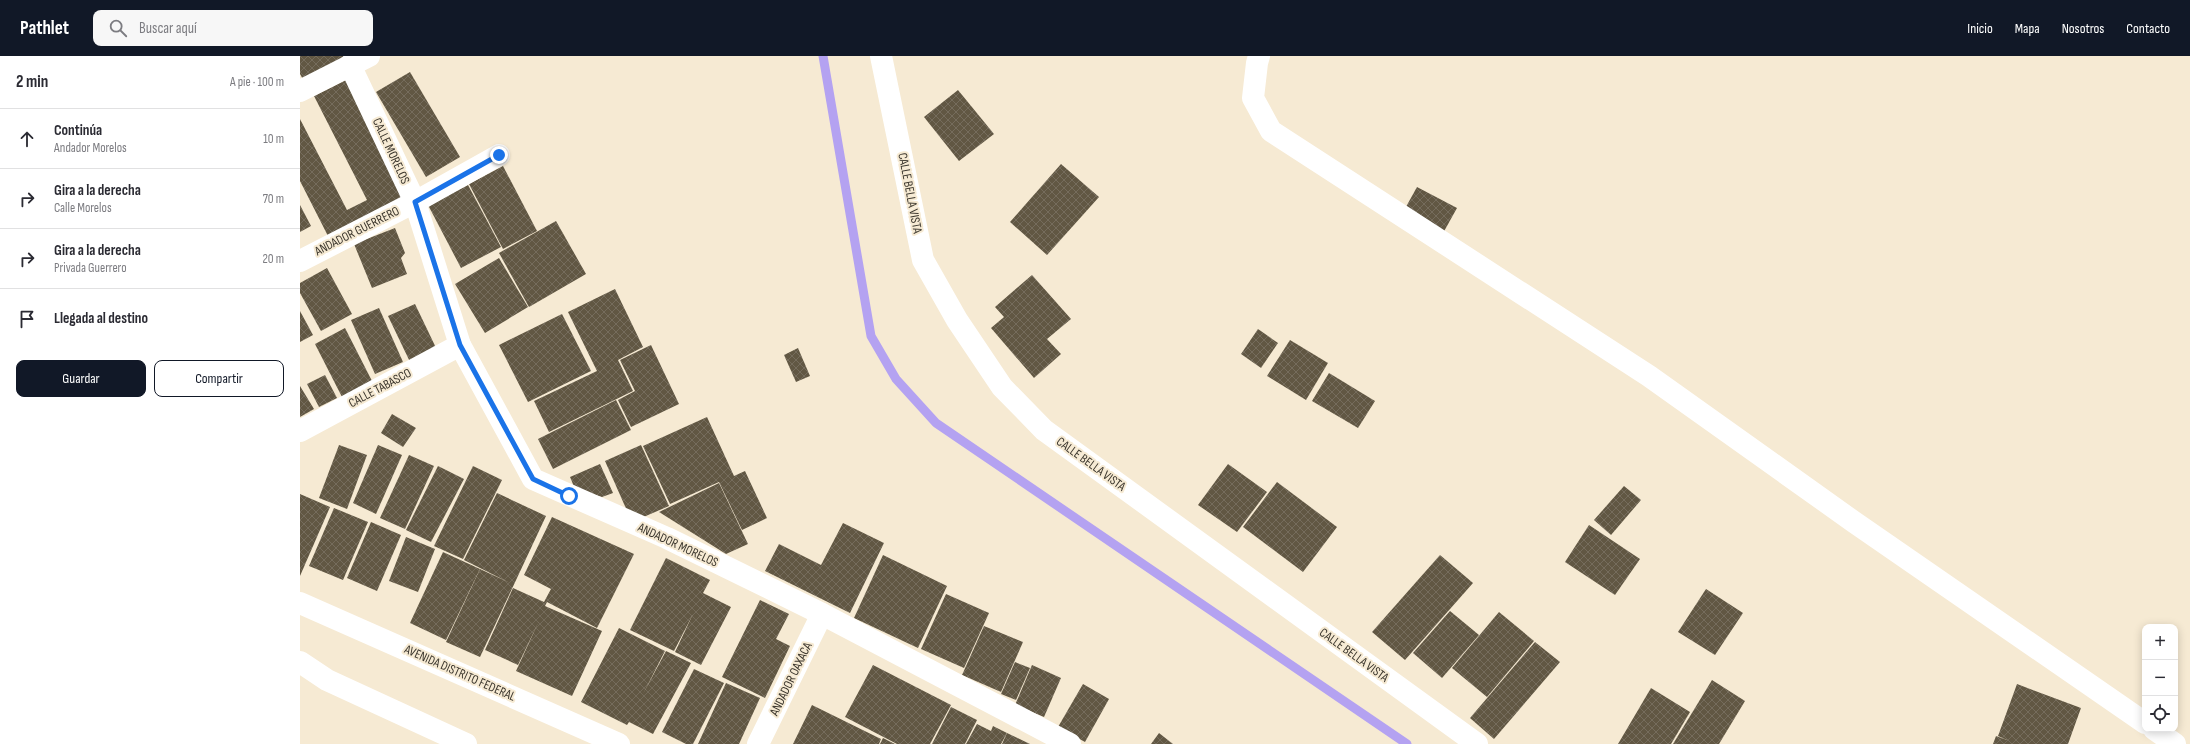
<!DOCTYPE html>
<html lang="es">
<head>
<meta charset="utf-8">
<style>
	:root { --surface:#fff; --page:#f7f7f7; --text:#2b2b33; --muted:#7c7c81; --line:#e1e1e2; --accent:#111827 }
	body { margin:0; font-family:"Sofia Sans Condensed",sans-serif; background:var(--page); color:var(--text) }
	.controls { position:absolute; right:12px; bottom:12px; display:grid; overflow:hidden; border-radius:8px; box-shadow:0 2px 10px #0003 }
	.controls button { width:36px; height:36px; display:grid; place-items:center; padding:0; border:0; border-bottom:1px solid var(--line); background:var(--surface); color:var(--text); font:20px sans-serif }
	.stop { position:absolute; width:12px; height:12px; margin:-9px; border:3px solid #1a73e8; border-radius:50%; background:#fff }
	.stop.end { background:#1a73e8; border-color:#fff; box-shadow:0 1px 4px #0008 }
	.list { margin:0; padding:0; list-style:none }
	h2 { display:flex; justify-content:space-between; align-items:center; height:52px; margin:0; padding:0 16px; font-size:17px }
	h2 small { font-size:13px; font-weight:400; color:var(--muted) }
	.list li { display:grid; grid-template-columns:26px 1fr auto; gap:12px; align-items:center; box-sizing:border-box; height:60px; padding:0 16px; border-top:1px solid var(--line) }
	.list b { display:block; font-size:15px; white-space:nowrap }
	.list p { margin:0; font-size:13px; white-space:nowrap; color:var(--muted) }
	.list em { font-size:13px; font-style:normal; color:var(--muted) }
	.actions { display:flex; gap:8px; padding:12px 16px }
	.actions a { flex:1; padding:9px 0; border:1px solid var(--accent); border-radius:8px; text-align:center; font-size:14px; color:var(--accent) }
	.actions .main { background:var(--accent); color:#fff }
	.icon { flex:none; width:22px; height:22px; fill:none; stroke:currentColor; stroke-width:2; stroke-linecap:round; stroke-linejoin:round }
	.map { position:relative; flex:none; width:1890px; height:688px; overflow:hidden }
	header { display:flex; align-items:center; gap:24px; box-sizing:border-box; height:56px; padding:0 20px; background:var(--accent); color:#fff }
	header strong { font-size:19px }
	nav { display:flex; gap:22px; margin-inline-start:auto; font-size:14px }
	.search { width:280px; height:36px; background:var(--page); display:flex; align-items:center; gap:10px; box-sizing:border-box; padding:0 14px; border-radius:8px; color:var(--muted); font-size:15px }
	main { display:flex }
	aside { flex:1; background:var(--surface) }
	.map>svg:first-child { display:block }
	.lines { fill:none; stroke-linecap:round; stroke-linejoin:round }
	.stream { stroke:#b4a2f1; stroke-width:9 }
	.building { fill:url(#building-cross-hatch) }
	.minor { stroke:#fff; stroke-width:22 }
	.route { stroke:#1a73e8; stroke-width:5 }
	.labels { text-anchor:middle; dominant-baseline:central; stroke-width:4; stroke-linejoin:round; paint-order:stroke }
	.street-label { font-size:13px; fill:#3a352c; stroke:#f6ead3 }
</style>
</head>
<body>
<header>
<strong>Pathlet</strong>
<div class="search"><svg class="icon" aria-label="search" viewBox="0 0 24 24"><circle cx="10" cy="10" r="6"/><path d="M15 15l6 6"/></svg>Buscar aquí</div>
<nav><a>Inicio</a><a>Mapa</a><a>Nosotros</a><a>Contacto</a></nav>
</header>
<main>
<aside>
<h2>2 min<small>A pie · 100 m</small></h2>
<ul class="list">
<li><svg class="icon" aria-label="ahead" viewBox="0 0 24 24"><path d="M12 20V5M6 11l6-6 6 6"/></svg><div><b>Continúa</b><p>Andador Morelos</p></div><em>10 m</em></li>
<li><svg class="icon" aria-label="right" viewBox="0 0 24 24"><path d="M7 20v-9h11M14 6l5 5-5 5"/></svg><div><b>Gira a la derecha</b><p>Calle Morelos</p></div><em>70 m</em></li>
<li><svg class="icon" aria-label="right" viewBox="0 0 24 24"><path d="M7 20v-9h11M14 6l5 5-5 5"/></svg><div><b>Gira a la derecha</b><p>Privada Guerrero</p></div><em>20 m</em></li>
<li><svg class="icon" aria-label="arrive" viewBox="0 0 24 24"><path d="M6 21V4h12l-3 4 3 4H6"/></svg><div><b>Llegada al destino</b></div></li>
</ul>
<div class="actions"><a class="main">Guardar</a><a>Compartir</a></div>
</aside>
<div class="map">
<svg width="1890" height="688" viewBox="0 0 1890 688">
	<defs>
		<pattern id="building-cross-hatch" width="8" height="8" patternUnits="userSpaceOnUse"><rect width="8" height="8" fill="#615743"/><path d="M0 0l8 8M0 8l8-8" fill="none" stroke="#756c5c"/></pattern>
	</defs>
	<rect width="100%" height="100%" fill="#f6ead3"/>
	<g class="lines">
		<path class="stream" d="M523 0 571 280 596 323 636 367 1107 688"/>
	</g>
	<g class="building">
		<path d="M0 0H47L4 25 0 18Z"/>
		<path d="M110 16 160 101 126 121 76 36Z"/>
		<path d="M46 24 105 140 28 180 0 125V63L47 154 67 144 14 40Z"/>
		<path d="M658 34 694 78 659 105 624 61Z"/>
		<path d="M761 108 799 141 747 199 710 166Z"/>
		<path d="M203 110 237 175 203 193 169 128Z"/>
		<path d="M168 129 201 191 161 212 128 149Z"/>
		<path d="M1117 131 1157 152 1142 179 1102 158Z"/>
		<path d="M0 149 11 170 0 176Z"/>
		<path d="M256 165 286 218 229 251 199 197Z"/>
		<path d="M95 172 105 197 101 202 107 218 72 232 54 188Z"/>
		<path d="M199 202 228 251 185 277 155 228Z"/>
		<path d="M27 212 52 258 21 275 0 237V227Z"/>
		<path d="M732 219 771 263 747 283 761 298 734 322 691 272 704 261 695 251Z"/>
		<path d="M315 233 343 291 318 304 333 335 249 376 234 345 297 315 268 256Z"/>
		<path d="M115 248 138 296 111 308 88 260Z"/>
		<path d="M79 252 103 306 75 318 51 264Z"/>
		<path d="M0 255 13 279 0 286Z"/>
		<path d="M262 258 291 315 228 346 199 289Z"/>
		<path d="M45 272 72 325 42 341 15 288Z"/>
		<path d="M958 273 978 287 961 312 941 298Z"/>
		<path d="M990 284 1028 307 1006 344 967 320Z"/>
		<path d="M351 289 379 348 331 371 318 344 335 335 320 304Z"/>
		<path d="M498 292 510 320 496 326 484 299Z"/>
		<path d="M1029 317 1075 345 1058 372 1012 345Z"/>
		<path d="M25 319 37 342 19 351 7 328Z"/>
		<path d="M0 330 14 353 0 361Z"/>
		<path d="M316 344 331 374 253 413 238 383Z"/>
		<path d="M92 358 116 372 103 391 81 377Z"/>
		<path d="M407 361 434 420 445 415 467 462 442 474 419 426 370 448 343 390Z"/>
		<path d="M39 389 67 399 47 453 19 442Z"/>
		<path d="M78 389 102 399 76 458 53 447Z"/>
		<path d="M341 389 369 450 332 466 305 405Z"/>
		<path d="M109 399 134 410 105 473 80 462Z"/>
		<path d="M300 408 313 437 302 441 275 433 270 421Z"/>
		<path d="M928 408 967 436 937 476 898 449Z"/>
		<path d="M138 410 164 423 131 486 106 474Z"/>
		<path d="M173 410 202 424 163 503 134 490Z"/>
		<path d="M977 426 1037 471 1003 516 943 471Z"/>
		<path d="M419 427 448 488 426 498 359 456Z"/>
		<path d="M1324 430 1341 444 1311 479 1294 464Z"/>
		<path d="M197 437 246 460 180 601 146 586 180 513 210 527 164 504Z"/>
		<path d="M0 438 30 451 0 520Z"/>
		<path d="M34 452 68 466 43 524 9 510Z"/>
		<path d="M252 461 334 498 297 572 247 546 245 550 302 575 272 640 216 615 239 565 218 609 185 594 213 532 244 546 251 533 224 519Z"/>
		<path d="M71 466 101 479 77 535 47 522Z"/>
		<path d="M543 467 584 487 550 557 465 515 479 488 521 509Z"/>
		<path d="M1289 469 1340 503 1315 539 1265 506Z"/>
		<path d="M106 481 135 493 118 536 89 525Z"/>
		<path d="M143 496 180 513 146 584 110 567Z"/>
		<path d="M583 499 647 530 618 592 554 562Z"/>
		<path d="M1140 499 1173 527 1105 604 1072 576Z"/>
		<path d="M366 502 410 524 403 537 431 551 401 609 375 596 393 558 374 595 330 574Z"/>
		<path d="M1406 533 1443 557 1415 599 1378 576Z"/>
		<path d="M646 538 689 557 664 612 621 593Z"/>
		<path d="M460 544 489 558 476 583 490 590 465 642 422 621Z"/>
		<path d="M1150 555 1179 579 1142 622 1113 597Z"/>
		<path d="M1199 556 1234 585 1187 641 1152 612Z"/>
		<path d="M684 570 723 586 701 636 662 619Z"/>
		<path d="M319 572 365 595 343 638 366 595 391 607 353 678 329 666 327 669 281 646Z"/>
		<path d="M1235 586 1260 606 1194 683 1170 662Z"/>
		<path d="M715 606 730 612 716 644 701 638Z"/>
		<path d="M573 609 651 649 630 688H597L545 661Z"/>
		<path d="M732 609 761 622 744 661 715 649Z"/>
		<path d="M394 613 424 627 393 688H386L362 676Z"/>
		<path d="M1412 624 1445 645 1419 688H1373Z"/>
		<path d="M426 627 460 642 439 688H398Z"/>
		<path d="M783 628 809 643 785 686 758 671Z"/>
		<path d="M1717 628 1781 652 1768 688H1693L1696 680 1707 684 1698 680Z"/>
		<path d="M1351 632 1390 656 1371 688H1318Z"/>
		<path d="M512 649 581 683 579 688H493Z"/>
		<path d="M651 651 677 664 665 688H632Z"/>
		<path d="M677 668 691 675 693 670 707 677 701 688H666Z"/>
		<path d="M707 677 730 688H702Z"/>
		<path d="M859 677 873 688H851Z"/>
		<path d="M583 682 595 688H580Z"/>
	</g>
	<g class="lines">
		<g class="minor">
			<path d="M581 0 623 204 657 264 702 331 744 374 1177 688"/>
			<path d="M959 0 957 7 953 42 971 75 1349 320 1554 466 1845 667"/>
			<path d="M50 9 115 146 160 289 233 423 367 482 522 558 770 688"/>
			<path d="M0 35 69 0"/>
			<path d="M0 205 115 146 199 99"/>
			<path d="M0 375 160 289"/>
			<path d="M0 547 319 688"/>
			<path d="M0 606 27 624 166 688"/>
			<path d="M1854 673 1875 688"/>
			<path d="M458 688 522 558"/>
		</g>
	</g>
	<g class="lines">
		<path class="route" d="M199 99 115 146 160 289 233 423 269 440"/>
	</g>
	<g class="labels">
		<g class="street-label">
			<text transform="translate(91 95) rotate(65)">CALLE MORELOS</text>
			<text transform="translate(610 137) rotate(79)">CALLE BELLA VISTA</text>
			<text transform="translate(57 175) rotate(-27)">ANDADOR GUERRERO</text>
			<text transform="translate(80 332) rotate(-28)">CALLE TABASCO</text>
			<text transform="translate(791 408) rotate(36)">CALLE BELLA VISTA</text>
			<text transform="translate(378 489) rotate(25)">ANDADOR MORELOS</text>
			<text transform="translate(1054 599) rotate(36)">CALLE BELLA VISTA</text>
			<text transform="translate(160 617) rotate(24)">AVENIDA DISTRITO FEDERAL</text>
			<text transform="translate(491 623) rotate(-64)">ANDADOR OAXACA</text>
		</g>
	</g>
</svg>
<div class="controls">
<button>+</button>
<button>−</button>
<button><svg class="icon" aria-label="locate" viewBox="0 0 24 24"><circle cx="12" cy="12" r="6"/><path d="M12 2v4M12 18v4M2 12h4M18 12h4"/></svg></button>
</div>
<div class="stop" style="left:269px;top:440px"></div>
<div class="stop end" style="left:199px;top:99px"></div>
</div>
</main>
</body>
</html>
